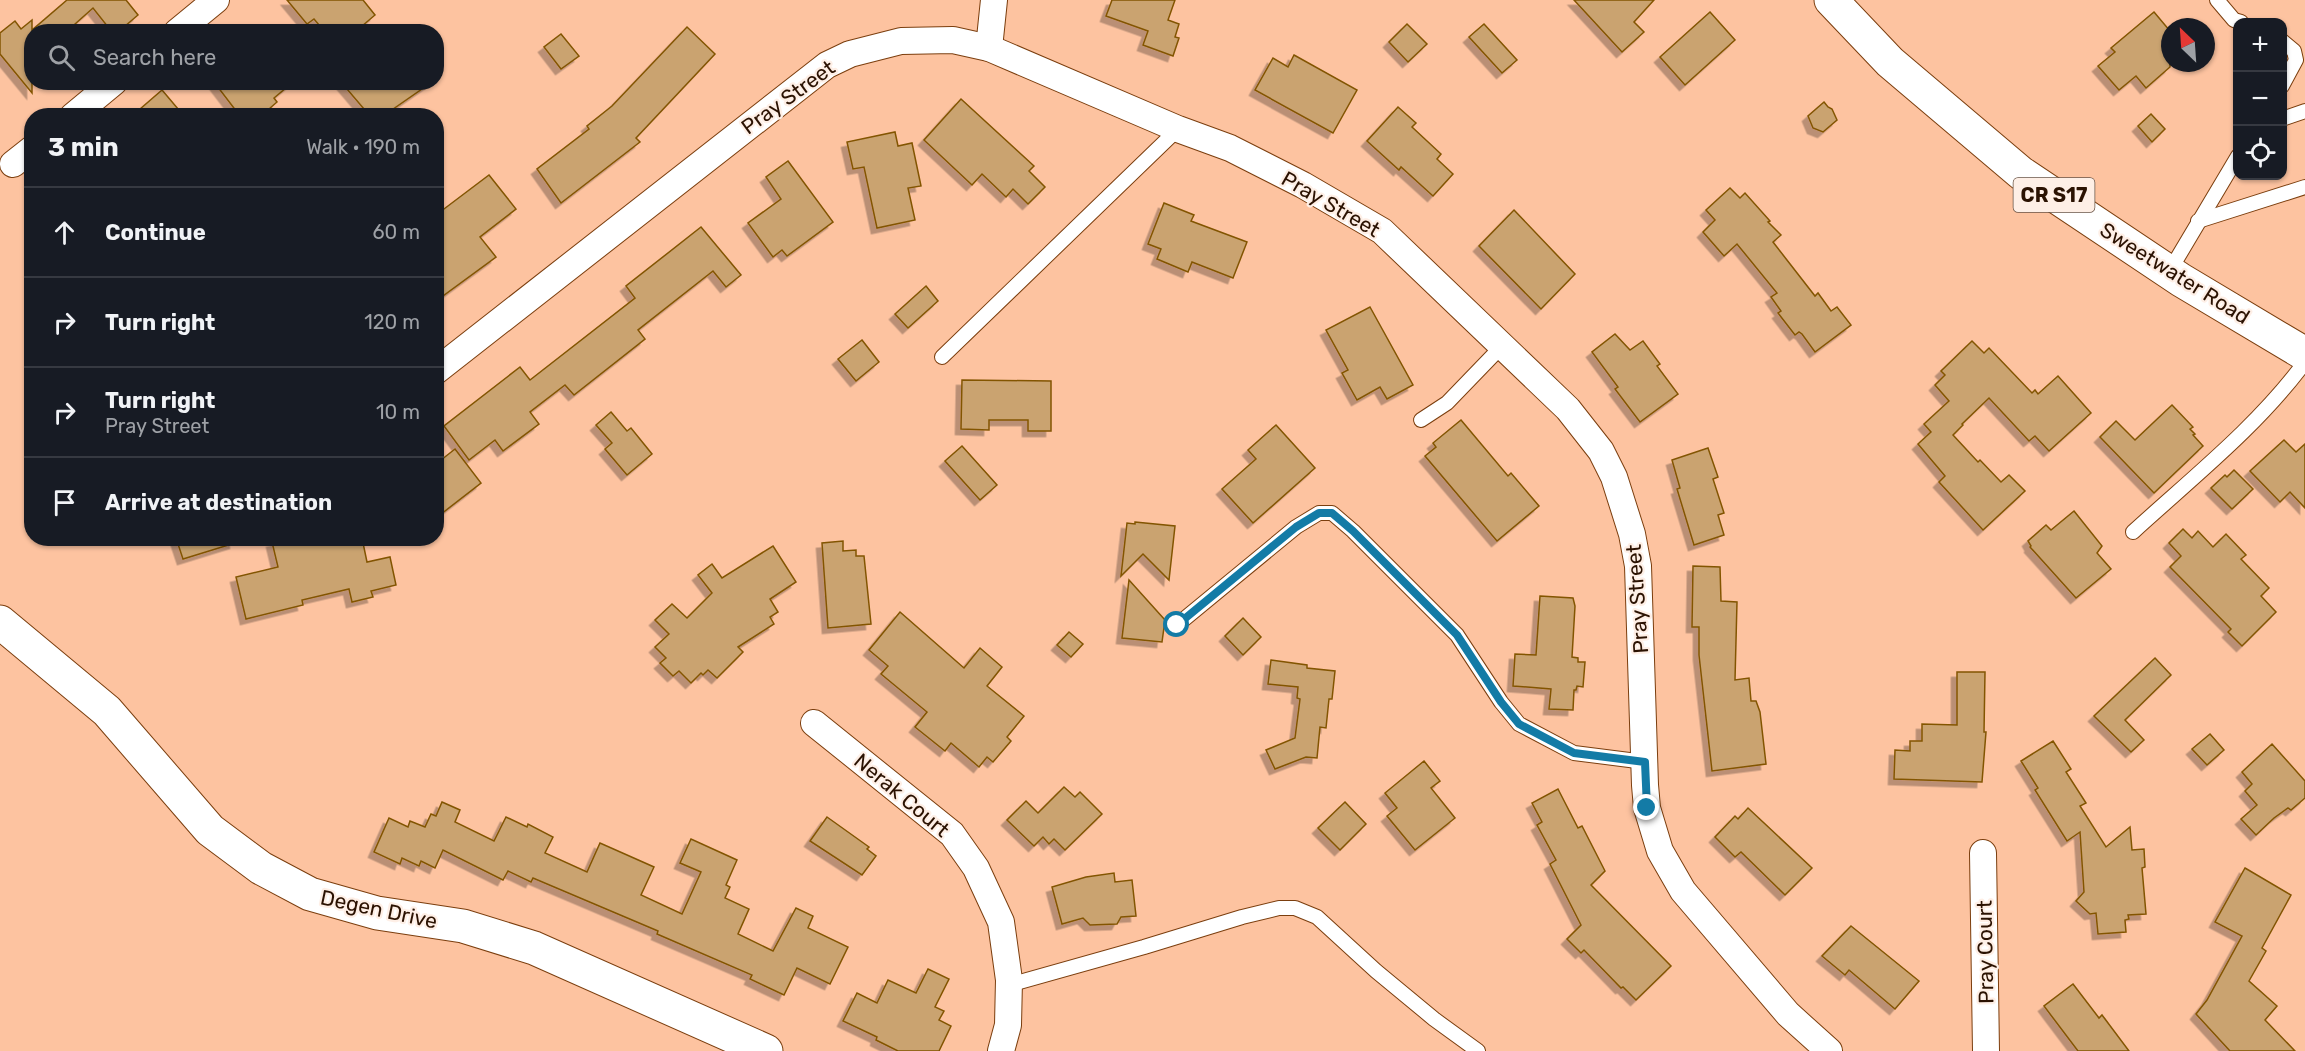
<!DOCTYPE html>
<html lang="en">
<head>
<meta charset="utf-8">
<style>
	:root { --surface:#171b24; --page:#20242c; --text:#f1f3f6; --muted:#9ea1a6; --line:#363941 }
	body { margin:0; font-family:Rubik,sans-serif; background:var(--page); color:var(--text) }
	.controls { position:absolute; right:18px; top:18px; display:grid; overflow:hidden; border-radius:12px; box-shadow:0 2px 4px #0004 }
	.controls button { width:54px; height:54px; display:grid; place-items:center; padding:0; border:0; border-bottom:2px solid var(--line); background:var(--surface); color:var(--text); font:30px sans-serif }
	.compass { position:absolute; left:2161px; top:18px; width:54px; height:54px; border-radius:50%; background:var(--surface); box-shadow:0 2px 4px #0004; rotate:335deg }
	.stop { position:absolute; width:18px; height:18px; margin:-14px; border:4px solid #137ba6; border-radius:50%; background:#fff }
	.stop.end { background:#137ba6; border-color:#fff; box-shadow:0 2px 6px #0008 }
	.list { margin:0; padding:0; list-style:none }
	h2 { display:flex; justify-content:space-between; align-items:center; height:78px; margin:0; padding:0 24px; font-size:26px }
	h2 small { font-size:20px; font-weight:400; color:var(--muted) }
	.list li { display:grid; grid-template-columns:39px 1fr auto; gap:18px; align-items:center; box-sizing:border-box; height:90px; padding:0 24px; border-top:2px solid var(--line) }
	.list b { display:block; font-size:22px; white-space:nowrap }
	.list p { margin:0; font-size:20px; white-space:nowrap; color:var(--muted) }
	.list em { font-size:20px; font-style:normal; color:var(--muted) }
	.icon { flex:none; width:33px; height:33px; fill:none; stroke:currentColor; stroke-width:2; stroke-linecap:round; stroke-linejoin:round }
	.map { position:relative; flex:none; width:2305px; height:1051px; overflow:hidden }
	.search { position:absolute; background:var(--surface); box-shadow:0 2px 4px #0004; left:24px; top:24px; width:420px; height:66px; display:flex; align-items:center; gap:15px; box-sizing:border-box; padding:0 21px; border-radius:24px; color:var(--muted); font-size:22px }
	.panel { position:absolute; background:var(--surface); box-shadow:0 2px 4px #0004; left:24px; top:108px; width:420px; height:438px; border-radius:24px }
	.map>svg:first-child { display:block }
	.building { fill:#caa370; stroke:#835505; stroke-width:1.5; filter:url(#shadow) }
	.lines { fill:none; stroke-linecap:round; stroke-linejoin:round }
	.lane-casing { stroke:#7b3e0e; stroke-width:16 }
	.street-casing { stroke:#7b3e0e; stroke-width:28 }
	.secondary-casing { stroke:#7b3e0e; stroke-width:35 }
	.primary-casing { stroke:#7b3e0e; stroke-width:35 }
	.lane { stroke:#fff; stroke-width:14 }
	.street { stroke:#fff; stroke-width:26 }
	.secondary { stroke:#fff; stroke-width:33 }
	.primary { stroke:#fff; stroke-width:33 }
	.route { stroke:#137ba6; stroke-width:8 }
	.labels { text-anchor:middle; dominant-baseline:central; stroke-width:4.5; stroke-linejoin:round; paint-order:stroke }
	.shield { fill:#feefe6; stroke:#6a5446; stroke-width:1.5 }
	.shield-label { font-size:20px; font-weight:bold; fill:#2b1202 }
	.street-label { font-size:21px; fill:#2b1202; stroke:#feefe6 }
</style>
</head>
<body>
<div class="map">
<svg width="2305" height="1051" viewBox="0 0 2305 1051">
	<defs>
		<filter id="shadow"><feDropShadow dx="-5.5" dy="5.5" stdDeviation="0" flood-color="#0004"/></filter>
	</defs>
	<rect width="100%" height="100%" fill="#fdc3a0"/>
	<g class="building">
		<path d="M67 0H126L138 15 118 32H112L93 8 66 32H32V93L0 54V33L15 21 21 29 32 20V30Z"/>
		<path d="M287 0H363L375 15 355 32H325L314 19 307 24Z"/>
		<path d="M1112 0H1175L1168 20 1179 24 1175 37 1179 38 1173 56 1143 45 1148 31 1106 16Z"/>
		<path d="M1574 0H1654L1634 22 1644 32 1622 52Z"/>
		<path d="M1710 12 1735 40 1685 85 1660 57Z"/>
		<path d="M2154 12 2170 31V67L2146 88 2136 76 2119 90 2098 66 2115 52 2111 48Z"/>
		<path d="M1407 24 1427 44 1408 62 1389 42Z"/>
		<path d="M1484 24 1517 60 1502 73 1469 37Z"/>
		<path d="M687 27 715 54 636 138 640 142 561 203 537 169 589 129 587 126 612 106Z"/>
		<path d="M561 34 579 56 561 69 544 47Z"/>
		<path d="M1294 55 1357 90 1333 133 1255 90 1273 58 1288 67Z"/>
		<path d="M214 82H293L274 98 277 102 261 116H240Z"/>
		<path d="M341 82H432L383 116H370Z"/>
		<path d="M162 90 184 116H132Z"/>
		<path d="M961 99 1034 166 1029 171 1045 187 1028 204 1013 189 1006 197 982 174 972 185 924 140Z"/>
		<path d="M1824 102 1828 107 1832 109 1837 120 1823 132 1813 128 1808 116Z"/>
		<path d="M1398 107 1416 123 1412 127 1441 154 1437 159 1453 174 1433 196 1401 167 1399 170 1367 141Z"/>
		<path d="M2151 114 2165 129 2152 142 2138 126Z"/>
		<path d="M895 132 898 146 912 143 921 186 908 188 915 220 877 228 864 167 853 169 847 142Z"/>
		<path d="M788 161 833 222 787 256 782 250 773 257 748 223 781 199 766 177Z"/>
		<path d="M489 175 516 209 480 237 496 257 436 301V215Z"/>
		<path d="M1730 188 1740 198 1745 193 1770 221 1768 222 1781 235 1773 242 1815 296 1818 293 1831 311 1837 307 1851 325 1815 352 1802 334 1799 332 1795 335 1778 313 1781 311 1771 297 1777 293 1737 244 1724 256 1703 232 1715 220 1706 210Z"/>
		<path d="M1164 203 1194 215 1191 221 1247 242 1233 278 1192 262 1188 272 1157 259 1161 249 1148 244Z"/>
		<path d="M1514 210 1575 274 1541 309 1479 246Z"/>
		<path d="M701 227 741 275 726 287 713 271 638 330 645 339 574 395 565 385 530 412 539 424 503 451 495 440 469 460 444 426 520 367 530 380 635 298 626 286Z"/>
		<path d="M926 286 938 301 908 328 895 314Z"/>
		<path d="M1370 307 1413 385 1387 399 1380 387 1357 400 1342 373 1348 370 1326 330Z"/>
		<path d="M1615 334 1630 350 1643 341 1660 364 1657 366 1678 394 1640 422 1615 389 1618 387 1592 352Z"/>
		<path d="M862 340 879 362 856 381 838 359Z"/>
		<path d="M1972 341 1984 353 1989 348 2032 393 2035 390 2038 394 2058 376 2091 413 2049 451 2035 436 2029 441 1989 398 1962 424 1963 425 1953 435 1978 462 1980 460 2001 482 2009 475 2025 491 1983 530 1939 482 1945 476 1918 444 1931 432 1924 424 1949 401 1935 385 1945 375 1941 371Z"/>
		<path d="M962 380 1051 381V431H1028V420H989V430L961 429Z"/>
		<path d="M2172 405 2193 427 2190 429 2195 434 2193 435 2203 446 2154 493 2100 437 2116 421 2135 440Z"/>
		<path d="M611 412 627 431 631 428 652 454 627 475 605 449 612 443 596 425Z"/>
		<path d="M1461 420 1508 476 1511 473 1539 506 1497 541 1425 456 1436 447 1433 443Z"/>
		<path d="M1276 425 1315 468 1253 523 1222 489 1256 459 1248 450Z"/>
		<path d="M2284 440 2296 452 2305 444V508L2290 492 2280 502 2250 471Z"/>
		<path d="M962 446 997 485 980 500 945 461Z"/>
		<path d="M1708 448 1718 477 1713 479 1724 513 1718 515 1724 535 1694 545 1677 489 1680 488 1672 460Z"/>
		<path d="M455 449 481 483 436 518V464Z"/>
		<path d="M2234 470 2253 489 2232 509 2211 488 2225 475 2227 477Z"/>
		<path d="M2074 511 2102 546 2097 553 2111 569 2076 598 2030 547 2031 546 2028 541 2046 525 2051 530Z"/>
		<path d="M1135 522 1175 526 1169 580 1143 554 1121 576 1127 523 1135 524Z"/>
		<path d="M2183 529 2192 538 2198 531 2213 547 2226 534 2246 555 2241 559 2269 588 2261 596 2276 612 2242 646 2228 632 2231 629 2170 567 2181 556 2169 543Z"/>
		<path d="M176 538H234L235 543 183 559Z"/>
		<path d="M289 538H362L367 562 390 557 396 585 371 591 373 597 352 602 349 589 302 600 303 605 246 619 236 577 278 567 272 542Z"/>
		<path d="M843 541V551L856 550V556H864L871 624 828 628 822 543Z"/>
		<path d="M773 546 796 582 770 599 778 612 770 617 774 624 738 647 743 652 717 678 708 670 703 675 701 673 691 683 679 671 673 676 660 663 666 658 655 647 669 634 655 620 672 604 687 618 712 593 698 575 712 564 722 578Z"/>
		<path d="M1693 566 1720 567 1721 601 1737 602 1735 680 1749 678 1751 701H1756L1760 712 1766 764 1712 771 1699 655V627H1692Z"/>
		<path d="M1129 580 1165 620 1162 642 1122 638Z"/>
		<path d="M1540 596 1573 598 1575 606 1572 657 1578 658V662H1585L1583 687 1577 686 1576 690H1574L1573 710 1549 709 1551 689 1513 686 1515 654 1536 655Z"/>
		<path d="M900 612 964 668 980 648 1002 667 987 686 1024 716 1007 737 1011 741 993 762 987 757 979 767 951 743 945 751 915 727 927 712 881 674 888 666 869 650Z"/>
		<path d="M1243 618 1261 637 1243 655 1225 636Z"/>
		<path d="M1069 632 1083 644 1071 657 1057 645Z"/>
		<path d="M2155 658 2171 675 2125 720 2144 740 2131 752 2094 716Z"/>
		<path d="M1271 660 1307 665V668L1335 671 1332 699H1329L1326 728 1320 727 1317 758 1306 757 1275 769 1266 750 1295 738 1300 699 1297 698 1298 687 1268 684Z"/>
		<path d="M1957 672H1985L1984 732H1986L1982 782 1894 779 1895 750 1910 751V741H1922V724L1957 725Z"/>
		<path d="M2210 734 2224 750 2207 765 2192 749Z"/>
		<path d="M2053 741 2071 769 2066 772 2086 803 2080 806 2106 847 2130 827 2132 850 2144 849 2145 867 2142 868 2146 914 2128 915 2129 919 2125 920 2126 932 2098 934 2096 913 2090 914 2076 901 2084 892 2080 832 2067 841 2035 790 2038 788 2021 761Z"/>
		<path d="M2272 744 2305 781V798L2291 810 2288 808 2274 818 2256 835 2241 819 2257 805 2245 791 2252 784 2242 772Z"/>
		<path d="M1424 761 1440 781 1431 788 1455 818 1415 850 1387 816 1397 808 1385 793Z"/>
		<path d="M1064 787 1075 797 1080 792 1102 814 1065 850 1054 839 1049 844 1043 837 1034 846 1007 820 1026 801 1038 813Z"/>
		<path d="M1558 789 1578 828 1582 826 1605 871 1591 885 1671 966 1636 1000 1623 987 1621 988 1584 950 1581 953 1567 939 1581 925 1550 864 1556 860 1537 825 1542 822 1532 803Z"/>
		<path d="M442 802 460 810 455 822 494 841 506 817 527 827 528 824 553 837 545 853 587 872 600 843 654 867 641 895 682 914 701 872 680 863 691 839 737 860 726 885 730 887 725 898 749 909 738 934 773 951 796 908 813 916 808 928 848 947 830 984 797 968 784 995 750 979 752 975 657 934 658 931 533 878 531 882 508 871 503 880 443 850 435 868 421 861 419 866 402 858 400 864 374 852 389 818 408 827 410 821 425 827 431 814 436 816Z"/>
		<path d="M1345 802 1366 824 1340 850 1318 828Z"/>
		<path d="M1748 808 1812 868 1785 895 1741 852 1735 857 1715 837 1735 816 1738 819Z"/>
		<path d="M827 817 869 847 867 849 876 856 862 875 810 841Z"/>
		<path d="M2245 868 2291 895 2262 948 2266 951 2249 981 2277 1006 2265 1020 2295 1051H2230L2196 1014 2207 1000 2242 936 2215 922Z"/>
		<path d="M1114 873 1115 882 1132 880 1136 916 1121 917 1117 924 1090 925 1083 918 1062 924 1052 887 1086 877Z"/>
		<path d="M1851 926 1919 981 1895 1009 1849 970 1845 975 1822 956Z"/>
		<path d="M928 969 949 979 935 1007 944 1011 939 1020 951 1026 939 1051H898L876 1040 877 1037 843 1021 857 993 877 1003 888 980 916 993Z"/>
		<path d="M2073 984 2099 1018 2102 1015 2129 1051H2078L2044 1006Z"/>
	</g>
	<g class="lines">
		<g class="lane-casing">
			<g id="lane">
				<path d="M2217 0 2234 20 2241 22"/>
				<path d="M2282 41 2294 51 2296 60 2282 86"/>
				<path d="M2282 119 2305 111"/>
				<path d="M2198 221 2305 187"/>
				<path d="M2169 272 2238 156"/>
				<path d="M942 357 1178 129"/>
				<path d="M1421 420 1447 403 1503 345"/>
				<path d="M2133 532C2192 478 2258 426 2305 362"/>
				<path d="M1177 625 1296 527 1319 513H1332L1353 531 1457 635 1501 702 1519 724 1574 753 1645 762"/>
				<path d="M1009 985 1144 947 1242 917 1279 908H1295L1317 917 1376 971 1434 1019 1478 1051"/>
			</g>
		</g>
		<g class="street-casing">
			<g id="street">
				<path d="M177 32 216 0"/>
				<path d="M989 48 994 0"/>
				<path d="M73 116 114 82"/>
				<path d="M13 164 32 149"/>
				<path d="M436 371 827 65 850 54 901 41 953 40 989 48 1178 129 1230 148 1303 185 1382 231 1568 409 1601 451 1614 477 1632 534 1638 566 1645 785 1647 808 1660 851 1683 891 1788 1014 1829 1051"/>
				<path d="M814 723 952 834 976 868 1001 922 1009 980 1008 1025 1001 1051"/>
				<path d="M1983 853 1986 1051"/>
			</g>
		</g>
		<g class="secondary-casing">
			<path id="secondary" d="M0 622 107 711 210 830 261 868 310 894 377 913 463 926 534 948 766 1051"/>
		</g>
		<g class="primary-casing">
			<path id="primary" d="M1831 0 1890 62 2021 173 2181 280 2305 354"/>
		</g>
		<use href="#lane" class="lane"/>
		<use href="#street" class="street"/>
		<use href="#secondary" class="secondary"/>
		<use href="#primary" class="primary"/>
	</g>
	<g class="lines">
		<path class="route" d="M1177 625 1296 527 1319 513H1332L1353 531 1457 635 1501 702 1519 724 1574 753 1645 762 1647 808"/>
	</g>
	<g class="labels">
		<rect class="shield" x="2013.5" y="178" width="81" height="34" rx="4.5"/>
		<g class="shield-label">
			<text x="2054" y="195">CR S17</text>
		</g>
		<g class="street-label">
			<text transform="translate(788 97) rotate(-36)">Pray Street</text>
			<text transform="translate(1331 204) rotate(30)">Pray Street</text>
			<text transform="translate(2175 273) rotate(32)">Sweetwater Road</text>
			<text transform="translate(1637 599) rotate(-94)">Pray Street</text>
			<text transform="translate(902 795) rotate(40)">Nerak Court</text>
			<text transform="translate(379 909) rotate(12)">Degen Drive</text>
			<text transform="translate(1985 952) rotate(-91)">Pray Court</text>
		</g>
	</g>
</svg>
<div class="controls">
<button>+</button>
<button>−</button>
<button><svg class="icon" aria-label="locate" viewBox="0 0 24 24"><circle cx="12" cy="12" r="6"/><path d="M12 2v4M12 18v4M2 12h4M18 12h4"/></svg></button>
</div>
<svg class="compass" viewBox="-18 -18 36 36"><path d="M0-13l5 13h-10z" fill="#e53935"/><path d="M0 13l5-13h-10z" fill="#9ea1a6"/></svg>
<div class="stop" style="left:1177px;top:625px"></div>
<div class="stop end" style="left:1647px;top:808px"></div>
<div class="search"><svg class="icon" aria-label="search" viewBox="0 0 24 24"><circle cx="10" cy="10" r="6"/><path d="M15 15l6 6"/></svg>Search here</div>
<section class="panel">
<h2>3 min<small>Walk · 190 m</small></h2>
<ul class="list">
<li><svg class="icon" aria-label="ahead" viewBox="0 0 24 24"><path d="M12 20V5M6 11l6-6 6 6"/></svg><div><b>Continue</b></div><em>60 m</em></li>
<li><svg class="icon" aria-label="right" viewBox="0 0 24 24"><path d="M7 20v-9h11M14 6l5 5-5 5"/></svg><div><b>Turn right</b></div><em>120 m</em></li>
<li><svg class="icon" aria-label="right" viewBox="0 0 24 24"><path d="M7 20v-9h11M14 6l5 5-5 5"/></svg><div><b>Turn right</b><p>Pray Street</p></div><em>10 m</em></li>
<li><svg class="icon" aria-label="arrive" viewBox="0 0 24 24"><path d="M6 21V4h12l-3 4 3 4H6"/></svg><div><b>Arrive at destination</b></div></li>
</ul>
</section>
</div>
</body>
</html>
